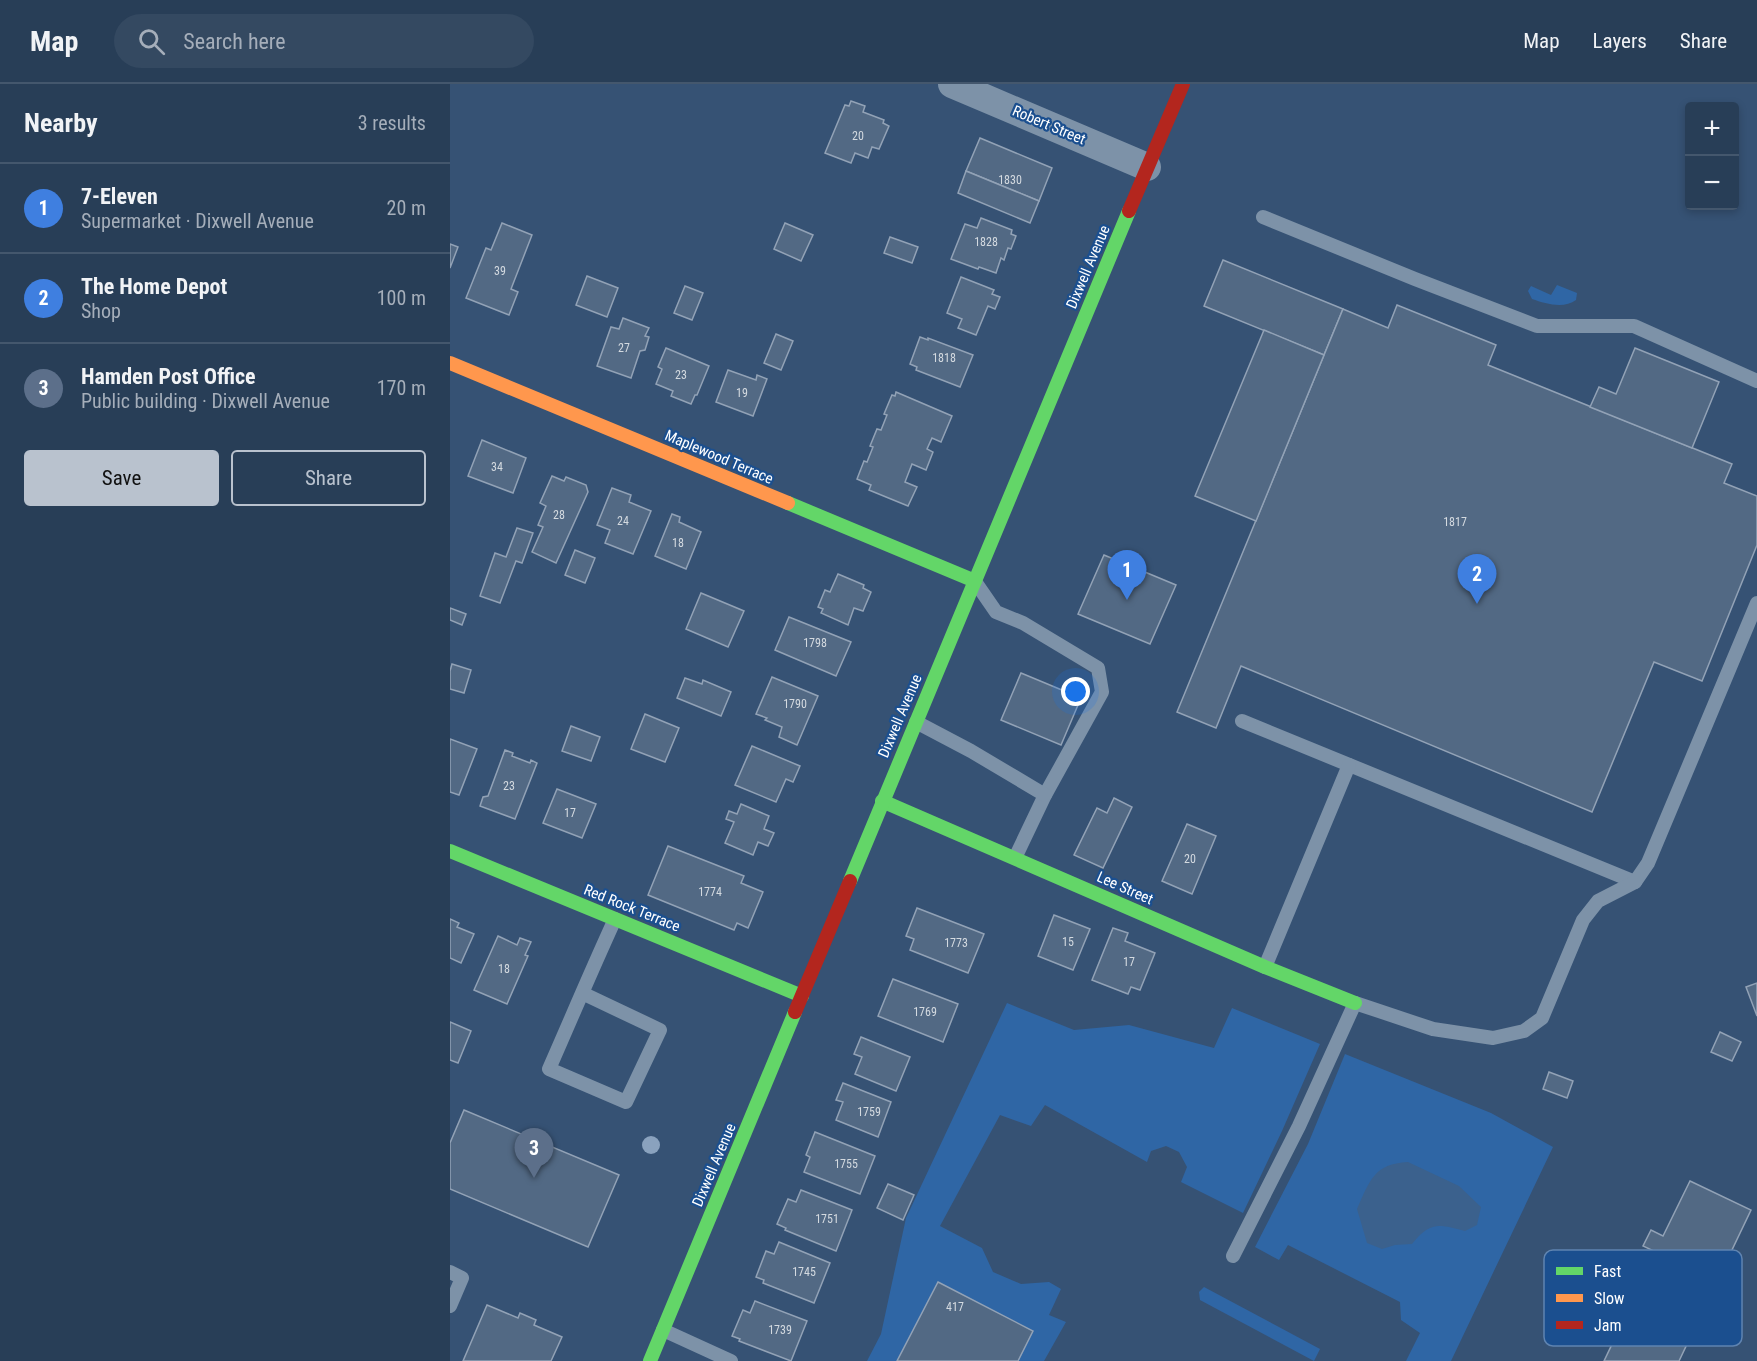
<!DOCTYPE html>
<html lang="en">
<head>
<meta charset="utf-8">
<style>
	:root { --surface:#283e57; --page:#344961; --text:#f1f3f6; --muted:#a5aeba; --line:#44576d; --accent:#b9c2ce }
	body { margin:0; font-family:"Roboto Condensed",sans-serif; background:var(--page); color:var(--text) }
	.controls { position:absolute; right:18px; top:18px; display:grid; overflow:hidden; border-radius:6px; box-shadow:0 3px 9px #0003 }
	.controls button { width:54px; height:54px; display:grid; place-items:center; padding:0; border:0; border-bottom:2px solid var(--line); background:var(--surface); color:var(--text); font:30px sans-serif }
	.you { position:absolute; left:626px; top:608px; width:21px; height:21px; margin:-15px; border:4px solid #fff; border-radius:50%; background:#1a73e8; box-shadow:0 0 0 9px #1a73e833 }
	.badge { display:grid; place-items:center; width:39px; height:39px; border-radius:50%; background:var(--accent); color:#fff; font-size:20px; font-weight:700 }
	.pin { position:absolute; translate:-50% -50px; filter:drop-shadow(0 2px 3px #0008) }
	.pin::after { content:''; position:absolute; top:32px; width:21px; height:18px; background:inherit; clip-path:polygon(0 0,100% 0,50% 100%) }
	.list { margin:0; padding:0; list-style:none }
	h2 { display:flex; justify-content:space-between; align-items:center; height:78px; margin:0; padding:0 24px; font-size:26px }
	h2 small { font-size:20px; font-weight:400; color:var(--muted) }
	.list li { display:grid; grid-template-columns:39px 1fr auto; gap:18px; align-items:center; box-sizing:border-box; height:90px; padding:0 24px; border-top:2px solid var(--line) }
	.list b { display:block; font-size:22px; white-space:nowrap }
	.list p { margin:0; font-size:20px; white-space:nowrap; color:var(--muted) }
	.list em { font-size:20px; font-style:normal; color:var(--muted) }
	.actions { display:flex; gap:12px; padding:18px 24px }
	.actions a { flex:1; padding:14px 0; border:2px solid var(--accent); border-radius:6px; text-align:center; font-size:21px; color:var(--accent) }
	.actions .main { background:var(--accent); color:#111 }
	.icon { flex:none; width:33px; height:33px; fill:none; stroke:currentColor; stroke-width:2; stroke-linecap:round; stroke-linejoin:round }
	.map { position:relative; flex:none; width:1307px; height:1277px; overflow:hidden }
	header { display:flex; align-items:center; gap:36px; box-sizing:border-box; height:84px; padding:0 30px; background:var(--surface); border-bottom:2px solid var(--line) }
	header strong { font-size:28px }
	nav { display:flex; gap:33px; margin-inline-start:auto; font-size:21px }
	.search { width:420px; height:54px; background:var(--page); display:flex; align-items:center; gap:15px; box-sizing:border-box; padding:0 21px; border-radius:33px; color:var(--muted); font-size:22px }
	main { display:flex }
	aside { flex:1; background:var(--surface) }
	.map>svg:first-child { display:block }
	.green { fill:#2f66a5 }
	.water { fill:#3b618d }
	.building { fill:#526984; stroke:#92a2b6; stroke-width:1.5 }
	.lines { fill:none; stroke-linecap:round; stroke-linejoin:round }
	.lane { stroke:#7d92a8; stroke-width:14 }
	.street { stroke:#7d92a8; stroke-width:28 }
	.fast { stroke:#63d668; stroke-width:14 }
	.slow { stroke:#ff974d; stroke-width:14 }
	.jam { stroke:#b3261e; stroke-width:14 }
	.tree { fill:#8aa2be }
	.labels { text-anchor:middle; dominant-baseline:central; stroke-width:4.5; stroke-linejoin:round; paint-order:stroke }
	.number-label { font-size:12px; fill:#d4dae0 }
	.street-label { font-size:15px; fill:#fff; stroke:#1b4f8f }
	.key { fill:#1b4f8f; stroke:#5f84b1; stroke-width:1.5 }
	.key-label { font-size:16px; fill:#fff }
</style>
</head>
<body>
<header>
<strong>Map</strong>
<div class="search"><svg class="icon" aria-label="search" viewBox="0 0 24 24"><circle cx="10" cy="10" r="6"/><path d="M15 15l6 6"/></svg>Search here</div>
<nav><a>Map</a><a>Layers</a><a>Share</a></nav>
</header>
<main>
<aside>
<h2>Nearby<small>3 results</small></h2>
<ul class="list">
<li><span class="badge" style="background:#3f7fe0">1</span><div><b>7-Eleven</b><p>Supermarket · Dixwell Avenue</p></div><em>20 m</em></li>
<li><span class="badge" style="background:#3f7fe0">2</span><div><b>The Home Depot</b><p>Shop</p></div><em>100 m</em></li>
<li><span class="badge" style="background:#5c6f8a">3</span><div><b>Hamden Post Office</b><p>Public building · Dixwell Avenue</p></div><em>170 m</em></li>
</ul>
<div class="actions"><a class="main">Save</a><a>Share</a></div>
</aside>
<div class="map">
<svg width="1307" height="1277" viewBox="0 0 1307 1277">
	<rect width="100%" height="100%" fill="#365274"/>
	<g class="green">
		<path d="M1107 201 1127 209 1126 216C1114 225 1096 220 1082 215L1078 207 1081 202 1101 211Z"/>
		<path d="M557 919 624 946 679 941 764 964 782 924 870 960 832 1047 793 1129 731 1098 737 1083 729 1068 716 1062 701 1067 697 1078 595 1021 581 1042 550 1031 490 1142 532 1164 543 1188 571 1200 599 1198 611 1205 599 1231 616 1238 594 1277H568L583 1247 488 1198 447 1277H417L431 1250 456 1134Z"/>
		<path d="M895 970 1041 1029 1103 1063 1001 1277H956L970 1249 951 1236 950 1218 838 1161 829 1176 805 1163 858 1060Z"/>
		<path d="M754 1203 870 1265 864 1277 750 1216 749 1208Z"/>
	</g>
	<path class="water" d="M958 1078 1009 1102 1031 1123 1027 1141 1015 1147C989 1140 980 1137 962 1160L945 1161 932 1165 917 1159 907 1125C920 1096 924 1080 958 1078Z"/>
	<g class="building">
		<path d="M401 17 415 22 413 28 434 36 433 39 439 42 429 65 422 63 418 74 405 69 401 79 375 69 395 21 399 22Z"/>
		<path d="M530 54 602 84 589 117 516 87Z"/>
		<path d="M516 87 589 117 580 139 508 109Z"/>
		<path d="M531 134 562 146 561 150 566 152 561 165 558 164 554 176 551 174 546 189 529 183 528 185 501 175 515 140 527 144Z"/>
		<path d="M52 139 82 151 61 205 68 208 59 231 16 214 36 164 41 166Z"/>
		<path d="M335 139 363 151 351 177 324 165Z"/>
		<path d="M440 153 468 163 462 179 434 169Z"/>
		<path d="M0 160 8 163 0 184Z"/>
		<path d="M773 176 893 225 874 271 754 222Z"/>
		<path d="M137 192 168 204 157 233 126 221Z"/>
		<path d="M511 193 544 206 542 210 550 213 545 225 538 222 526 251 508 244 512 235 497 229Z"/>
		<path d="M235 202 253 209 242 236 224 229Z"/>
		<path d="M947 221 1046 261 1038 281 1282 380 1274 399 1307 412V461L1252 597 1204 578 1142 728 791 582 766 644 727 628 893 225 938 244Z"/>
		<path d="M173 234 199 244 195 252 199 253 195 266 190 267 181 294 147 282 161 243 169 245Z"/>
		<path d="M814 246 874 271 806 437 745 412Z"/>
		<path d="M326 250 343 257 331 286 314 279Z"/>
		<path d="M470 253 478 256V254L523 271 510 303 466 286 467 283 460 280Z"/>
		<path d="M216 264 259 282 247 311H245L241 320 221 312 223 307 206 300 212 285 208 283Z"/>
		<path d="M1185 264 1269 298 1242 364 1140 323 1149 303 1166 310Z"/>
		<path d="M278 286 306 296 307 291 317 295 303 332 266 318Z"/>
		<path d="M446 308 502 332 491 358 482 354 477 365 483 368 476 386 462 380 455 398 467 403 458 422 419 406 421 401 407 395 414 377 417 378 423 363 420 362 427 345 431 346 437 331 434 330 442 311 445 312Z"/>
		<path d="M32 356 76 374 63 409 18 392Z"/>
		<path d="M102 392 114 397 116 393 136 401 138 408 106 479 82 468 93 443 88 441 96 422 90 419Z"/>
		<path d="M162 404 181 411 179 418 201 427 183 470 155 459 160 446 147 441Z"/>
		<path d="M222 430 230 433 229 438 251 448 236 485 205 472Z"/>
		<path d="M67 444 83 449 72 479 66 477 50 519 30 512 45 469 56 473Z"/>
		<path d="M125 466 145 474 135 499 115 491Z"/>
		<path d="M654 471 726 501 700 560 628 530Z"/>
		<path d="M388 490 414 501 413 504 421 508 413 527 404 524 398 541 371 529 373 525 368 523 375 506 380 508Z"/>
		<path d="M251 509 294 527 278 563 236 545Z"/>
		<path d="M0 524 16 530 12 541 0 536Z"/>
		<path d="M339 533 401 558 386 592 325 566Z"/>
		<path d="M2 580 21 586 14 609 0 605V587Z"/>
		<path d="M571 589 631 614 611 661 551 636Z"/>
		<path d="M322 593 368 612 347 661 329 653 332 643 315 636 317 634 306 630Z"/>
		<path d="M235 594 252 600 253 596 281 608 271 632 227 614Z"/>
		<path d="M195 630 229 644 215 678 181 665Z"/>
		<path d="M121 642 150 653 141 677 112 667Z"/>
		<path d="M0 655 27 665 9 711 0 708Z"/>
		<path d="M302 662 350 682 343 698 336 695 326 718 285 701Z"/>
		<path d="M55 666 63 669 62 672 80 679 81 676 87 679 65 735 30 722 33 713 38 712Z"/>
		<path d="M107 705 146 720 132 754 93 739Z"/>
		<path d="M664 714 682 723 653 784 624 771 647 724 657 729Z"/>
		<path d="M291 720 319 732 314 745 324 749 318 762 308 758 303 771 275 759 284 738 276 735 279 727 287 730Z"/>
		<path d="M737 740 766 752 742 810 712 797Z"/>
		<path d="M218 762 294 792 291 799 313 808 298 844 287 839 284 846 198 811Z"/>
		<path d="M467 824 534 850 518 889 460 866 464 855 456 852Z"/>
		<path d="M604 831 640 845 623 886 588 872Z"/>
		<path d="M0 835 9 839 7 843 24 850 11 879 0 874Z"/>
		<path d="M663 844 678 849 675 857 705 869 690 906 681 903 678 910 642 896Z"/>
		<path d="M48 852 67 861 70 854 81 858 75 871 78 872 57 920 24 906Z"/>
		<path d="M443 895 508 920 493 958 428 932Z"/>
		<path d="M1307 899V932L1296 903Z"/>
		<path d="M0 938 21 947 8 979 0 976Z"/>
		<path d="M1270 948 1291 958 1282 977 1261 968Z"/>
		<path d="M411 953 460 973 446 1007 405 990 412 973 404 970Z"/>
		<path d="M1099 988 1123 997 1117 1014 1093 1005Z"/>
		<path d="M393 999 441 1018 428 1053 386 1036 393 1018 386 1016Z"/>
		<path d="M14 1026 169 1091 138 1163 0 1105V1059Z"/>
		<path d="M365 1048 425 1072 410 1110 354 1088 360 1073 356 1071Z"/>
		<path d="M1240 1097 1301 1126 1229 1277H1154L1164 1256 1155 1252 1163 1234 1172 1238 1206 1168 1193 1162 1201 1146 1213 1152Z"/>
		<path d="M438 1100 464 1111 453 1136 427 1124Z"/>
		<path d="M351 1106 402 1126 386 1167 335 1146 336 1144 327 1140 338 1115 346 1118Z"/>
		<path d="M329 1158 380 1179 364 1219 313 1199 314 1196 306 1193 316 1167 324 1170Z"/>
		<path d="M488 1198 583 1247 568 1277H447Z"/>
		<path d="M305 1217 357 1237 341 1277 289 1257 290 1255 282 1252 293 1226 300 1229Z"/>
		<path d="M37 1221 68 1234 70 1229 86 1236 84 1241 112 1253 101 1277H13Z"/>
	</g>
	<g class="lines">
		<g class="lane">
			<path d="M813 133 965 195 1087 242H1184L1307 297"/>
			<path d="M526 499 546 528 573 539 648 584 652 608 595 711 565 774"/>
			<path d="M792 637 1185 798"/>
			<path d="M466 638 521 667 595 711"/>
			<path d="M815 883 899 681"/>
			<path d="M132 909 210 946 176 1018 99 985C121 935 142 885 165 835"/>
			<path d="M783 1172 849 1042 905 919 983 945 1043 954 1074 947 1092 934 1133 836 1148 817 1185 798 1198 779 1307 519"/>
			<path d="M0 1188 12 1194 0 1222"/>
			<path d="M213 1246 281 1277"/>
		</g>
		<path class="street" d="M502 0 697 83"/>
		<g class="fast">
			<path d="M338 419 525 497"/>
			<path d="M432 717 815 883 905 919"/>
			<path d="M0 767 352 912"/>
			<path d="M400 797 679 127"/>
			<path d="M200 1277 345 928"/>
		</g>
		<path class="slow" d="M0 279 338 419"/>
		<g class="jam">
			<path d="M679 127 733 0"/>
			<path d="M345 928 400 797"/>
		</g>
	</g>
	<circle class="tree" cx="201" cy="1061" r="9"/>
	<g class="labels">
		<g class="number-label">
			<text x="408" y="52">20</text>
			<text x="560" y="96">1830</text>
			<text x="536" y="158">1828</text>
			<text x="50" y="187">39</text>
			<text x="174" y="264">27</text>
			<text x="494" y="274">1818</text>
			<text x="231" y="291">23</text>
			<text x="292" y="309">19</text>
			<text x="47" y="383">34</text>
			<text x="109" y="431">28</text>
			<text x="173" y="437">24</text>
			<text x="1005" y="438">1817</text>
			<text x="228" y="459">18</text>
			<text x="365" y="559">1798</text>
			<text x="345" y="620">1790</text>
			<text x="59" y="702">23</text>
			<text x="120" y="729">17</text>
			<text x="740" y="775">20</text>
			<text x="260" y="808">1774</text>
			<text x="618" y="858">15</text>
			<text x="506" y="859">1773</text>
			<text x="679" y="878">17</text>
			<text x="54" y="885">18</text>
			<text x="475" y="928">1769</text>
			<text x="419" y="1028">1759</text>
			<text x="396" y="1080">1755</text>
			<text x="377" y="1135">1751</text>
			<text x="354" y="1188">1745</text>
			<text x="505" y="1223">417</text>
			<text x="330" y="1246">1739</text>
		</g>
		<g class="street-label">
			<text transform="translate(599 41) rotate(23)">Robert Street</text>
			<text transform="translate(638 183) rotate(-67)">Dixwell Avenue</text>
			<text transform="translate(269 373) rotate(23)">Maplewood Terrace</text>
			<text transform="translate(450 632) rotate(-67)">Dixwell Avenue</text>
			<text transform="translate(675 804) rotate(24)">Lee Street</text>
			<text transform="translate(182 824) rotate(22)">Red Rock Terrace</text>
			<text transform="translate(264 1081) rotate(-67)">Dixwell Avenue</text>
		</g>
	</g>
	<rect x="1094" y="1166" width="198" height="96" rx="9" class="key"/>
	<rect x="1106" y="1183" width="27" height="8" fill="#63d668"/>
	<rect x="1106" y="1210" width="27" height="8" fill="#ff974d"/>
	<rect x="1106" y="1237" width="27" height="8" fill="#b3261e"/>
	<g class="key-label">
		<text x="1144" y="1193">Fast</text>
		<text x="1144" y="1220">Slow</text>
		<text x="1144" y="1247">Jam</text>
	</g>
</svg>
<div class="controls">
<button>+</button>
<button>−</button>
</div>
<div class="you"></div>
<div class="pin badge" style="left:677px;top:516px;background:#3f7fe0">1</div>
<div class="pin badge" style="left:1027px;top:520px;background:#3f7fe0">2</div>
<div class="pin badge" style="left:84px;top:1094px;background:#5c6f8a">3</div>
</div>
</main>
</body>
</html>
